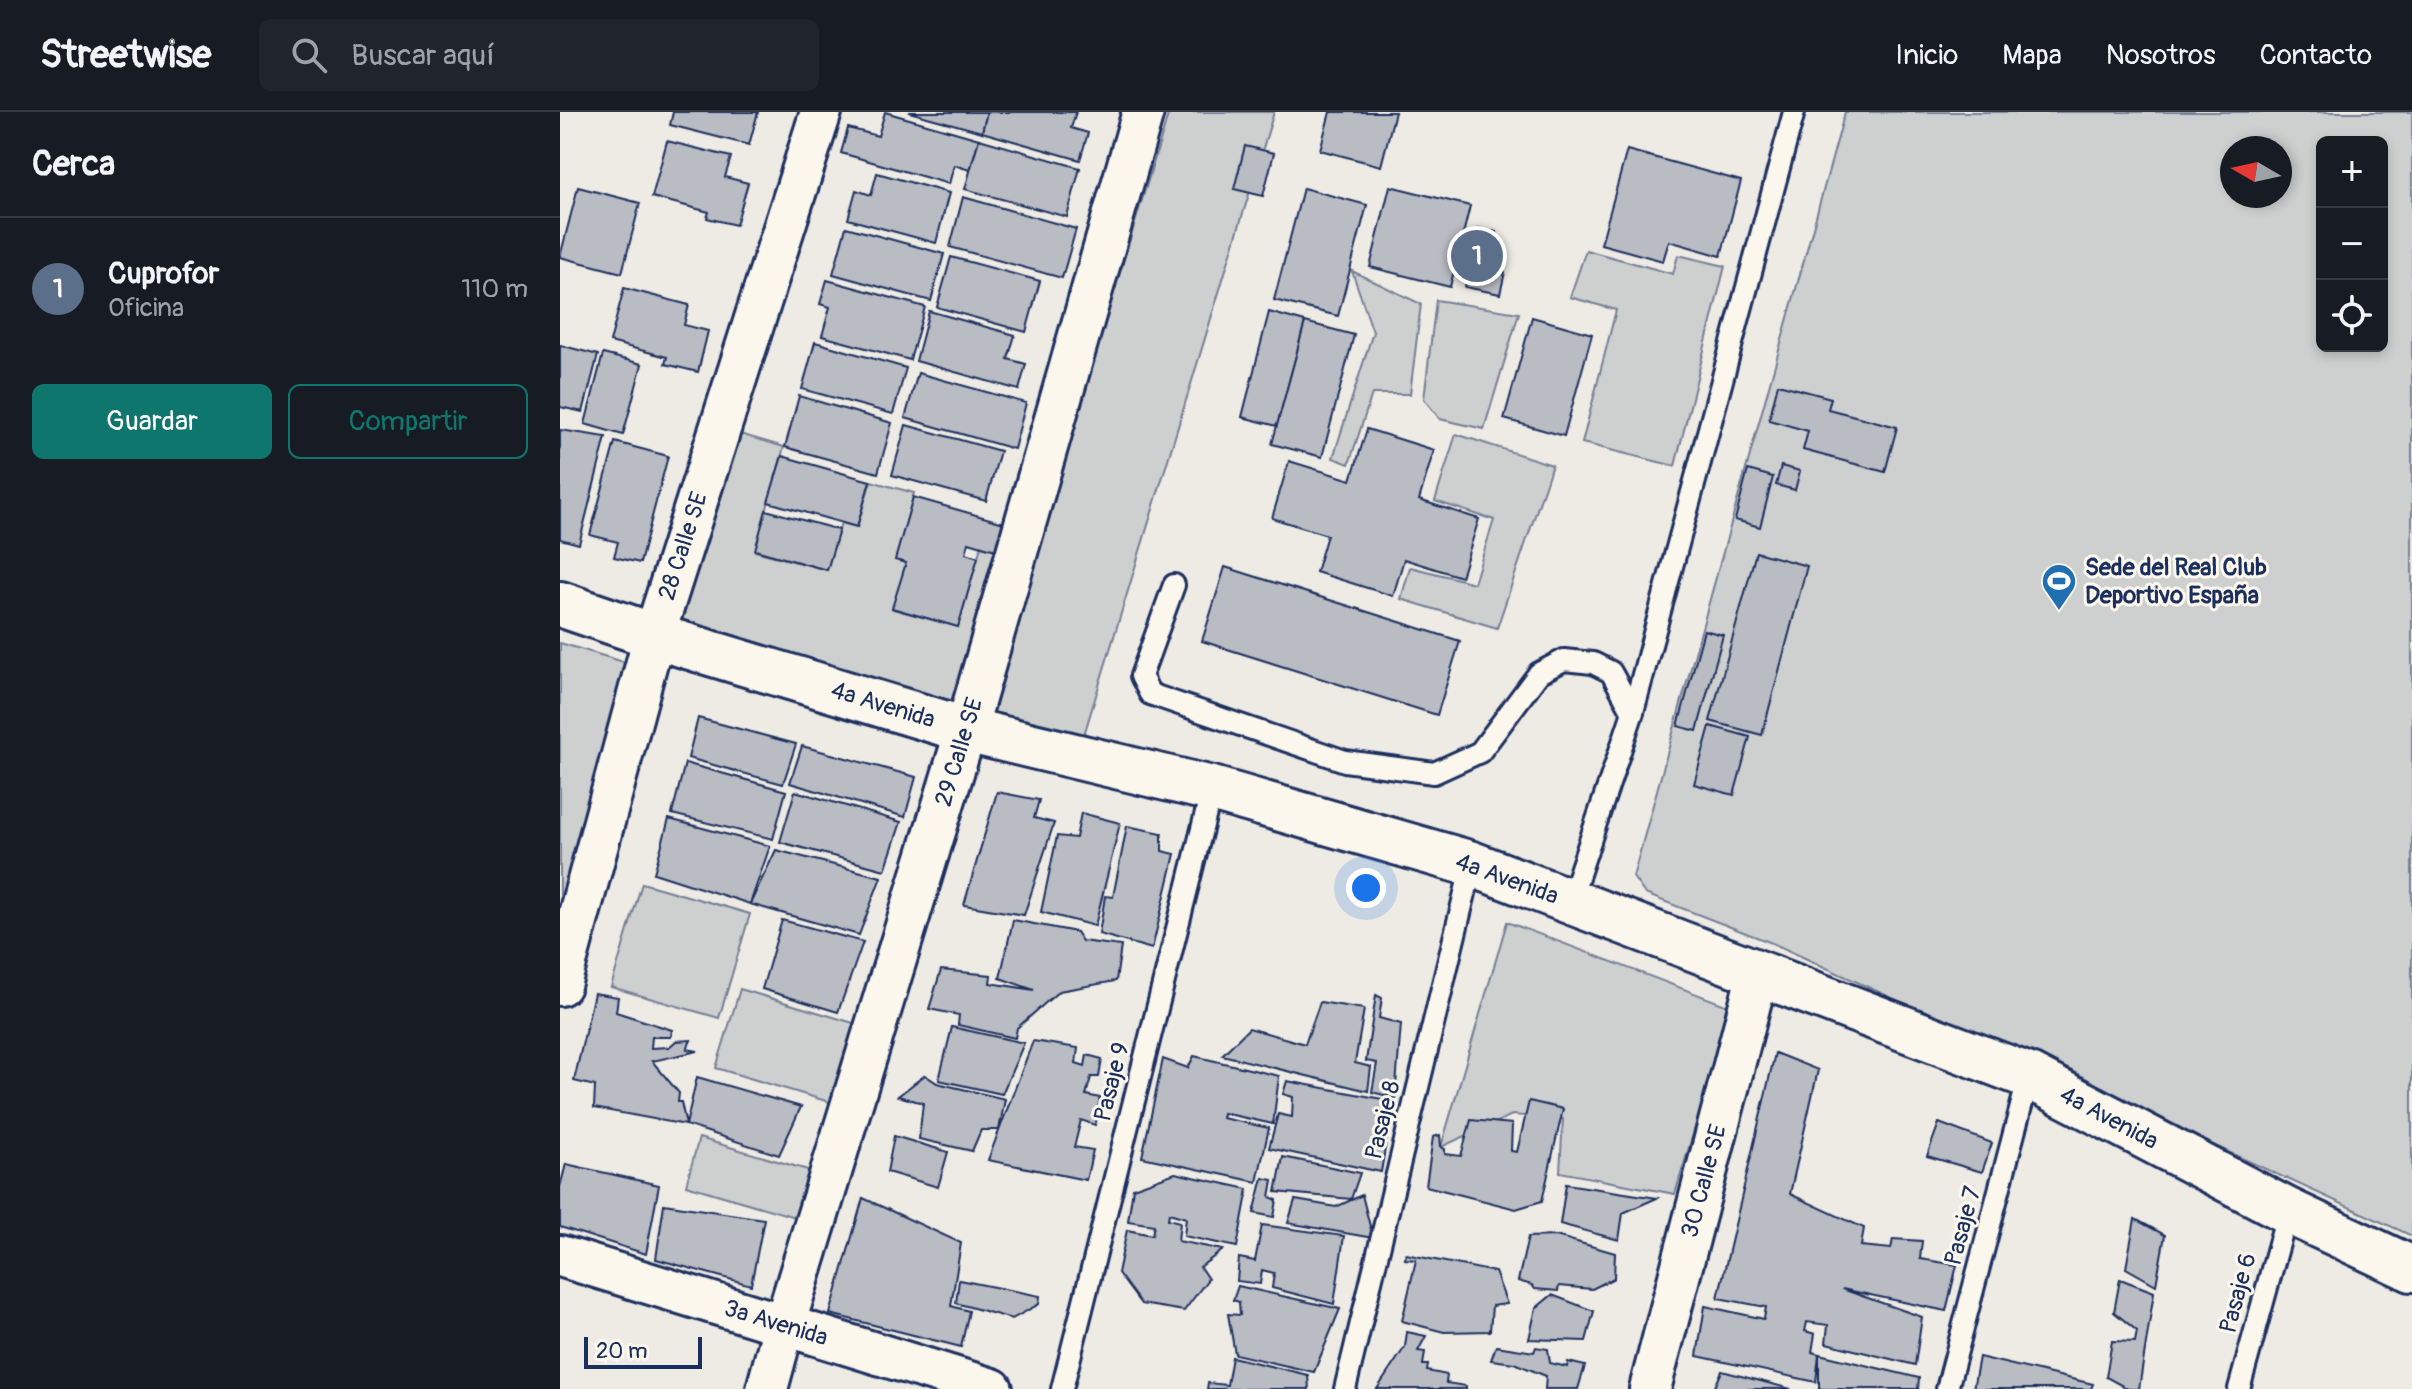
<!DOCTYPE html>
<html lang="es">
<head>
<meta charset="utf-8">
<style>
	:root { --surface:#171b24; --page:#20242c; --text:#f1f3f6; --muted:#9ea1a6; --line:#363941; --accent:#0f766e }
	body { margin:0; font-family:Pangolin,sans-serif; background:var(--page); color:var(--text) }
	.controls { position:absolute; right:24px; top:24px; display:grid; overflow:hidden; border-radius:12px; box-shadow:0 4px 12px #0003 }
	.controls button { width:72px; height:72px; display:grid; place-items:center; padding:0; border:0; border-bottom:2px solid var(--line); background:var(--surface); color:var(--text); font:40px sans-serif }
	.compass { position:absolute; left:1660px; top:24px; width:72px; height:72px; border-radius:50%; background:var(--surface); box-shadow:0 4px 12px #0003; rotate:279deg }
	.scale { position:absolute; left:24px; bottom:20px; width:118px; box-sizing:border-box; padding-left:8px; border:4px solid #1b2f5e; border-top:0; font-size:22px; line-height:28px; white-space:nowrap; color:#1b2f5e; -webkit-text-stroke:6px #fbf7ec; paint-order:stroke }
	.you { position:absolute; left:806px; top:776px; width:28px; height:28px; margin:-20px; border:6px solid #fff; border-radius:50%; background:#1a73e8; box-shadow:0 0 0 12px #1a73e833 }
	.badge { display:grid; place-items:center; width:52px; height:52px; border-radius:50%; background:var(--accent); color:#fff; font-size:26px; font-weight:700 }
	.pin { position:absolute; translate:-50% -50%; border:4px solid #fff; box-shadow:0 2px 8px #0006 }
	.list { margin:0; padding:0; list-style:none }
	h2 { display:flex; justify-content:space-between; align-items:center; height:104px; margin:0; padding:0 32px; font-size:34px }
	h2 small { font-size:26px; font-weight:400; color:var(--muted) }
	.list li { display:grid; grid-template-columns:52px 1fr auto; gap:24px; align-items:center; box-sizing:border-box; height:144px; padding:0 32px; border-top:2px solid var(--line) }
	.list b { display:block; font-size:30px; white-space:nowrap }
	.list p { margin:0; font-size:26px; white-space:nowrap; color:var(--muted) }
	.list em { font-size:26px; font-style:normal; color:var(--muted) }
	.actions { display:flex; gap:16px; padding:24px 32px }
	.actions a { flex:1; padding:18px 0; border:2px solid var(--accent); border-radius:12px; text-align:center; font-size:28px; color:var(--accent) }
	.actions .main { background:var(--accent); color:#fff }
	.icon { flex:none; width:44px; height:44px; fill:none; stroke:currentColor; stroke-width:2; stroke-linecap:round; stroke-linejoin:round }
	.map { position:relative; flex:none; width:1852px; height:1277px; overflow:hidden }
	header { display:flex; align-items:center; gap:48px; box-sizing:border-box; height:112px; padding:0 40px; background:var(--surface); border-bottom:2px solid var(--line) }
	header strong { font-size:38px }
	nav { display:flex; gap:44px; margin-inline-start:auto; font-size:28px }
	.search { width:560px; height:72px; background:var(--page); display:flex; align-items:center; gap:20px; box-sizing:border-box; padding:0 28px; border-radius:12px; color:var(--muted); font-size:30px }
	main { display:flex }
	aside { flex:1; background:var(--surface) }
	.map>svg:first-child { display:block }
	.green { fill:#cecfcf; stroke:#747f96; stroke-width:2; fill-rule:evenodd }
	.building { fill:#b9bcc3; stroke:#1b2f5e; stroke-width:2 }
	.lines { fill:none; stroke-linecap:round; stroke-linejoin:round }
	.lane-casing { stroke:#1b2f5e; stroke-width:26 }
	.street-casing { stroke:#1b2f5e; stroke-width:46 }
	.secondary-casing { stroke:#1b2f5e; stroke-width:50 }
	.lane { stroke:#fbf7ec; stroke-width:20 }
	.street { stroke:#fbf7ec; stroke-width:40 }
	.secondary { stroke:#fbf7ec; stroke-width:44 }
	.labels { text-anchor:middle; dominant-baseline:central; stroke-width:6; stroke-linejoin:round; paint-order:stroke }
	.street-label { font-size:24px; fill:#1b2f5e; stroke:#fbf7ec }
	.poi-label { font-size:24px; font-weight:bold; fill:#1b2f5e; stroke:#fbf7ec; text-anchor:start }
</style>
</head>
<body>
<header>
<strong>Streetwise</strong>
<div class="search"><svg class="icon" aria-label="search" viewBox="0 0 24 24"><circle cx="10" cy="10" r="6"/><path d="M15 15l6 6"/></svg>Buscar aquí</div>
<nav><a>Inicio</a><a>Mapa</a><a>Nosotros</a><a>Contacto</a></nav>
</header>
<main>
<aside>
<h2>Cerca<small></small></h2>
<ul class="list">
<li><span class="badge" style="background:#5c6f8a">1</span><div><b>Cuprofor</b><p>Oficina</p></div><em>110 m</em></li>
</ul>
<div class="actions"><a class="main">Guardar</a><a>Compartir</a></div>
</aside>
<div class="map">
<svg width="1852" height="1277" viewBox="0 0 1852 1277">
	<rect width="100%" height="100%" fill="#eeebe4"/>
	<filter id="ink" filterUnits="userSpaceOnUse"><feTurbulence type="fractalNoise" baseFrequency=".0125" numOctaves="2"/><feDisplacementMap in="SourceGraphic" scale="16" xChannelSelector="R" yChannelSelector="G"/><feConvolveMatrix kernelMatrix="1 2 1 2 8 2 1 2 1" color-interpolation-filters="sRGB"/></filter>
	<g filter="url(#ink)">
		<g class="green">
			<path d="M609 0H714L516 649 419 620Z"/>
			<path d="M1285 0H1852V1124L1212 831 1085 782 1073 765ZM1762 30H1822V234H1762ZM1672 36H1720V84H1672Z"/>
			<path d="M1026 138 1113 162 1118 143 1165 154 1115 354 1022 331 1056 198 1010 185Z"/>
			<path d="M792 159 861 192 850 282H812L789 352 773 346 813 220Z"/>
			<path d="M876 188 959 201 924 317 880 307 864 287Z"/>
			<path d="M170 319 224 335 195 439 267 458 281 411 297 415 311 369 354 381 336 447 346 451 333 497 398 515 421 434 436 438 445 406 475 413 417 619 110 529Z"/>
			<path d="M896 322 992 353 937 516 841 487 850 455 914 471 934 408 875 389Z"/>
			<path d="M0 531 67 551 0 812Z"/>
			<path d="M82 771 190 802 159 906 51 875Z"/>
			<path d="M947 810 1171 895 1115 1082 1000 1060 1003 1007 952 1003 881 1035Z"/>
			<path d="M180 877 300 913 276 992 156 956Z"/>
			<path d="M139 1026 258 1061 245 1108 126 1073Z"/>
		</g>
		<g class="building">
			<path d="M113 0H198L189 33 110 13Z"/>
			<path d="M325 0 419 27 410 58 394 53 389 72 281 41 288 16 318 24Z"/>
			<path d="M349 0H427L422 20Z"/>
			<path d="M427 0H516L511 16 528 21 520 48 422 20Z"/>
			<path d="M770 0H835L821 54 760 38Z"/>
			<path d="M419 27 520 56 507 105 405 77Z"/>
			<path d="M107 29 171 45 165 65 188 71 176 113 147 106 149 100 92 85Z"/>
			<path d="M685 34 714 41 703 84 674 77Z"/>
			<path d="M1067 38 1181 69 1161 144 1109 129 1103 149 1041 132Z"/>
			<path d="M317 61 389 81 376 131 288 107 296 78 311 83Z"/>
			<path d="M830 74 910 94 890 175 810 155Z"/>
			<path d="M18 75 80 91 62 161 0 145Z"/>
			<path d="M743 76 807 93 778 204 714 188Z"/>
			<path d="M403 85 516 117 502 166 390 135Z"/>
			<path d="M286 115 384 142 371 189 273 162Z"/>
			<path d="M918 116 936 120 929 152 911 149Z"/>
			<path d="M391 145 480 169 466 220 377 195Z"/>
			<path d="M909 153 945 160 940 182 905 175Z"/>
			<path d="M267 168 365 195 350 248 262 224 270 195 260 192Z"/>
			<path d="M64 176 129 193 124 213 148 219 138 260 105 252 107 245 50 230Z"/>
			<path d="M369 199 455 223 448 247 466 252 459 278 356 249Z"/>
			<path d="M709 200 745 210 717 314 682 305Z"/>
			<path d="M972 205 1032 222 1004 324 944 307Z"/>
			<path d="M745 210 794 223 762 345 712 332Z"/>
			<path d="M255 230 346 256 333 302 242 277Z"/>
			<path d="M0 233 38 243 23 300 0 295Z"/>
			<path d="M43 242 82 252 63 323 25 312Z"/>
			<path d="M358 261 466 291 454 337 345 306Z"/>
			<path d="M1218 272 1271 286 1268 297 1337 315 1325 360 1243 338 1248 319 1209 308Z"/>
			<path d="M239 284 332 311 318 361 225 335Z"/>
			<path d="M346 313 440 339 426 389 332 363Z"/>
			<path d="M807 317 874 338 859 388 919 407 901 465 844 447 833 484 756 460 767 423 712 406 729 349 791 368Z"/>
			<path d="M0 318 46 325 19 432 0 427Z"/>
			<path d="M55 330 108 344 80 451 54 445 58 430 30 423Z"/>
			<path d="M222 344 310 369 297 415 208 390Z"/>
			<path d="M1221 354 1240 359 1235 378 1216 373Z"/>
			<path d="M1188 358 1213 365 1200 415 1175 408Z"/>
			<path d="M353 385 444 411 436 438 409 430 406 441 418 445 398 515 332 496 346 451 335 448Z"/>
			<path d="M206 398 279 418 267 458 195 438Z"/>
			<path d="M1196 440 1247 454 1202 623 1150 609Z"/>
			<path d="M665 455 900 529 877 603 642 529Z"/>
			<path d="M1144 518 1163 523 1137 619 1118 614Z"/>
			<path d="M138 606 236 632 223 672 128 646Z"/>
			<path d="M1150 614 1190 625 1174 683 1134 672Z"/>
			<path d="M242 634 356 665 345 705 230 671Z"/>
			<path d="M125 651 226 679 213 727 112 702Z"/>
			<path d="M235 679 341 710 325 758 220 730Z"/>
			<path d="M437 680 479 688 474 706 494 711 464 803 404 793Z"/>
			<path d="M521 701 560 711 535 814 481 800 497 724 516 726Z"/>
			<path d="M109 707 210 734 190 792 94 761Z"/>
			<path d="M567 714 602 721V739L615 742 592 837 539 822 545 784 553 785Z"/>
			<path d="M216 738 321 765 299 823 190 792Z"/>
			<path d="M222 808 303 830 278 900 202 877Z"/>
			<path d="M453 808 516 820 522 829 561 834 556 869 499 879 457 916 455 926 398 913 399 903 369 897 381 858 431 863 430 871 474 878 440 866Z"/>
			<path d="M34 881 58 885 56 900 112 918 111 925H92L91 936 109 935 116 929 131 928 127 937 138 939 92 949 119 981 118 990H121L126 1013 34 996 35 974 14 969Z"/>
			<path d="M816 883 822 886 819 906 841 912 835 986 812 980 817 951 806 949Z"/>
			<path d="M760 890 804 897 795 951 811 955 808 979 662 943 689 916 745 932Z"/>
			<path d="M392 915 464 931 442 982 379 968Z"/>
			<path d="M473 929 518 936 516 951 525 954 527 943 542 947 539 965H531L526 983 540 986 535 1013 521 1008 514 1035 533 1038 526 1068 428 1048Z"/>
			<path d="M1215 941 1258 958 1230 1082 1304 1116 1301 1134 1331 1137 1333 1127 1362 1129 1360 1147 1397 1153 1386 1199 1282 1177 1362 1205 1355 1253 1266 1231 1268 1213 1247 1210 1245 1219 1255 1222 1252 1240 1259 1242 1256 1270 1137 1244 1145 1194 1204 1207 1206 1195 1158 1186Z"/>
			<path d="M634 944 719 964 713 1012 663 1001 662 1006 709 1016 697 1070 582 1045 603 947 628 956Z"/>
			<path d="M365 963 377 971 445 987 439 1018H421L412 1039 359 1027 363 991 338 984Z"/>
			<path d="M137 965 241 995 219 1043 126 1013Z"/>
			<path d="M727 969 833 989 821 1060 709 1036 718 1002 732 1005 733 985 723 982Z"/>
			<path d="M969 989 1003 997 982 1089 956 1097 866 1074 873 1025 880 1023 881 1035 885 1037V1042L901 1044 911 1008 952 1012 951 1039 957 1040Z"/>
			<path d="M1379 1011 1432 1031 1422 1060 1367 1044Z"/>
			<path d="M334 1024 388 1040 378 1075 327 1060Z"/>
			<path d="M723 1045 800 1061 791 1087 716 1080Z"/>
			<path d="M6 1052 99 1073 86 1142 0 1115V1075Z"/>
			<path d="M615 1061 688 1077 677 1135 624 1124 626 1106 609 1101 608 1107 620 1110 618 1129 663 1138 640 1155 648 1167 624 1199 581 1192 558 1161 567 1118 592 1123 594 1113 568 1109 573 1076Z"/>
			<path d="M703 1066 713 1068 710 1085 717 1088 714 1105 694 1101Z"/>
			<path d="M1006 1072 1097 1086 1063 1101 1059 1128 1000 1112Z"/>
			<path d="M802 1083 813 1126 728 1111 735 1088 776 1095Z"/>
			<path d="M303 1086 401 1131 391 1194 409 1199 401 1235 270 1202Z"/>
			<path d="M104 1092 204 1107 191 1173 96 1147Z"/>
			<path d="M1575 1107 1605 1123 1596 1173 1566 1156Z"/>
			<path d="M702 1113 784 1124 774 1192 712 1176 714 1161 702 1158 700 1172 677 1169 679 1146 695 1149Z"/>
			<path d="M996 1124 1055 1141 1054 1166 1032 1177 999 1174 998 1179 975 1177 972 1173 958 1169 968 1125Z"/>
			<path d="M846 1142 935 1160 947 1192 932 1194 930 1219 884 1220 842 1209 856 1148 845 1147Z"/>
			<path d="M1560 1167 1594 1180 1579 1277H1568L1546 1265 1552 1229 1575 1230 1577 1219 1554 1200Z"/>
			<path d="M399 1168 480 1184 479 1192 452 1207 396 1191Z"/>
			<path d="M678 1174 780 1197 754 1260 675 1242 668 1202 680 1203 679 1190 673 1188Z"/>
			<path d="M992 1183 1034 1199 1026 1229 969 1227 976 1196Z"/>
			<path d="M847 1220 866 1224 858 1239 865 1240 863 1253H868L867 1259 887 1263 886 1271 906 1274V1277H817L845 1235Z"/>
			<path d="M936 1234 974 1240 976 1235 988 1237 990 1251 1007 1255 1008 1250 1025 1254 1018 1277H985L986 1264 954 1251 931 1248Z"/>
			<path d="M1259 1242 1359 1266 1358 1277H1259Z"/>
			<path d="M672 1245 748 1263 749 1277H647L648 1271 667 1273Z"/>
			<path d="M1419 1245 1533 1272 1531 1277H1413Z"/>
			<path d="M1162 1259 1231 1277H1154Z"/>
		</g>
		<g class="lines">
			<g class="lane-casing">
				<g id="lane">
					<path d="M614 473 581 564 590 582 785 649 874 661 920 640 979 561 1004 548 1033 551 1051 560 1073 600 1010 789"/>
					<path d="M1073 600 1234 0"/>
					<path d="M502 1277 652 677"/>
					<path d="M785 1277 912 752"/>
					<path d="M1387 1277 1469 964"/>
					<path d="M1679 1277 1728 1099"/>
				</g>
			</g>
			<g class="street-casing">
				<g id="street">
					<path d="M0 873 94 524 261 0"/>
					<path d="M0 1144 432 1277"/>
					<path d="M207 1277 224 1214 406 618 583 0"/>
					<path d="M1090 1277 1198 861"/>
				</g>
			</g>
			<g class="secondary-casing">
				<path id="secondary" d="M0 492 94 524 406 618 652 677 912 752 1469 964 1728 1099 1852 1157"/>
			</g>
			<use href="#lane" class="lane"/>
			<use href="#street" class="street"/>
			<use href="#secondary" class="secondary"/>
		</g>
	</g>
	<defs>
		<g id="stadium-pin" transform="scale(1.8)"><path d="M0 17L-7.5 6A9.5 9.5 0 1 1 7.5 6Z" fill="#1f6fb2" stroke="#fbf7ec"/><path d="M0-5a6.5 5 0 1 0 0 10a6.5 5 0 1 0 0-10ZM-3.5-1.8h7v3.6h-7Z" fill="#fff"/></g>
	</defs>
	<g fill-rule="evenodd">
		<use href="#stadium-pin" x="1499" y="469"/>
	</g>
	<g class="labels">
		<g class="street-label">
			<text transform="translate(123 434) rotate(-72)">28 Calle SE</text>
			<text transform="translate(323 593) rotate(17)">4a Avenida</text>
			<text transform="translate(399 640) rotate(-73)">29 Calle SE</text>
			<text transform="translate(947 767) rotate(20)">4a Avenida</text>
			<text transform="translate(552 970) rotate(-76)">Pasaje 9</text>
			<text transform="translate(1549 1006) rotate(28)">4a Avenida</text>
			<text transform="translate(823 1008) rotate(-76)">Pasaje 8</text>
			<text transform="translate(1144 1069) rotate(-75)">30 Calle SE</text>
			<text transform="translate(1403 1114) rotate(-75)">Pasaje 7</text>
			<text transform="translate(1678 1181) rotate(-75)">Pasaje 6</text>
			<text transform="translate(216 1211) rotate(17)">3a Avenida</text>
		</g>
		<g class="poi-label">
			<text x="1525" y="455">Sede del Real Club<tspan x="1525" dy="28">Deportivo España</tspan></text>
		</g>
	</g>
</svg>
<div class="controls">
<button>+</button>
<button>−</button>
<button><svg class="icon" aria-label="locate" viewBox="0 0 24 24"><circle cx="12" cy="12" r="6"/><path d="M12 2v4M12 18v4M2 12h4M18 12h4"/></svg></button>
</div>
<svg class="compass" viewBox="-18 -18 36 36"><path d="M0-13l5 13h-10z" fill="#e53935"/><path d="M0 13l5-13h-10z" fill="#9ea1a6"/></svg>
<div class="scale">20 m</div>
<div class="you"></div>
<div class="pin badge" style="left:917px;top:144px;background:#5c6f8a">1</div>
</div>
</main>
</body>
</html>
